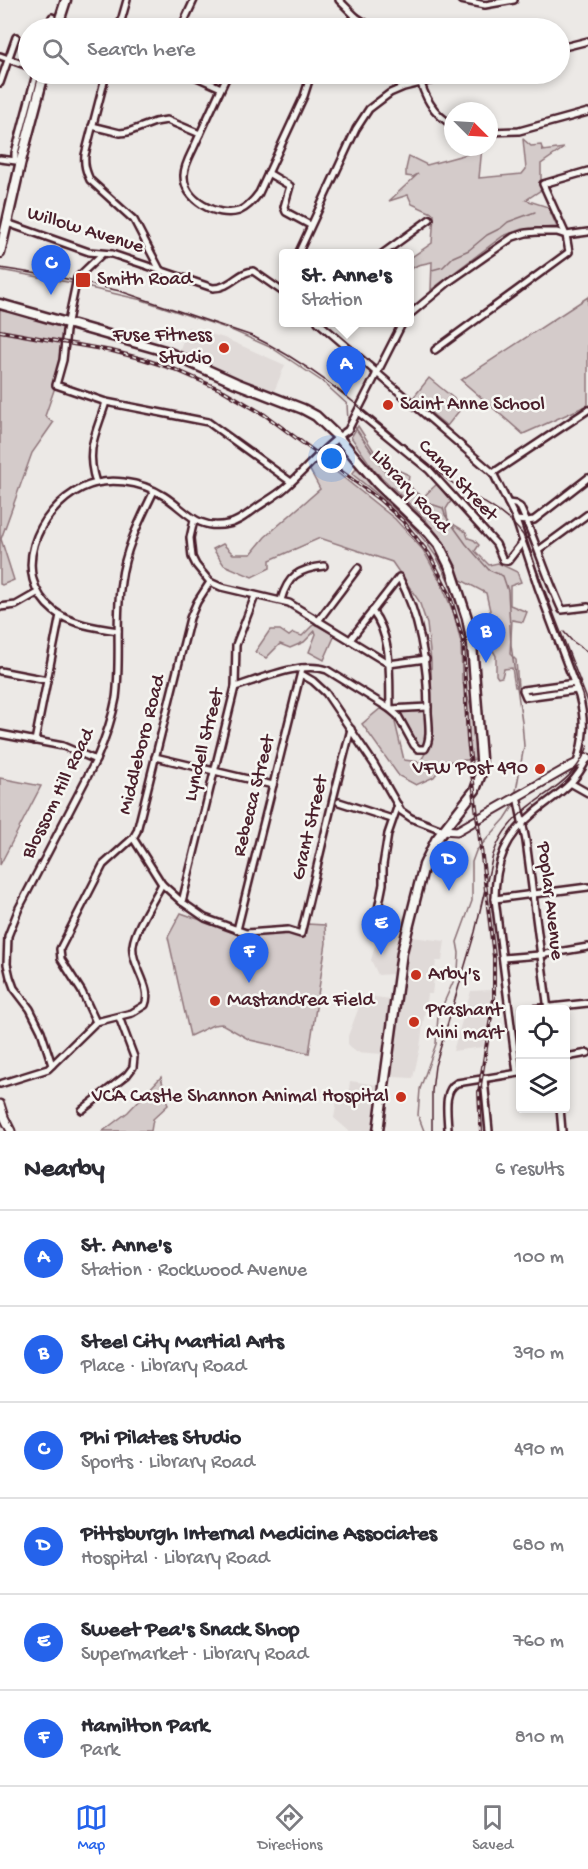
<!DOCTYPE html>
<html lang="en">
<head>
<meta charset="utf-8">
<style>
	:root { --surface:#fff; --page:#f2f2f3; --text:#2b2b33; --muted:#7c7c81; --line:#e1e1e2; --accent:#2563eb }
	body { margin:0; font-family:"Gochi Hand",sans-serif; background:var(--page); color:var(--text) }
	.controls { position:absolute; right:18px; bottom:18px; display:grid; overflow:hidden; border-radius:6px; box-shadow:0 3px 9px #0003 }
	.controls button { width:54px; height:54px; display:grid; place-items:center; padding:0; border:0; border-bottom:2px solid var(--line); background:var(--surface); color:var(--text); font:30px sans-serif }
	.compass { position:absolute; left:444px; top:102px; width:54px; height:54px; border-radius:50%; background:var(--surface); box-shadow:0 3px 9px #0003; rotate:114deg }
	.you { position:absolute; left:332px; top:459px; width:21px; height:21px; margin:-15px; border:4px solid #fff; border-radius:50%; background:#1a73e8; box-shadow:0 0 0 9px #1a73e833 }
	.badge { display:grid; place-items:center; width:39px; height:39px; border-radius:50%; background:var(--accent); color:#fff; font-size:20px; font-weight:700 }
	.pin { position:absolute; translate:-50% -50px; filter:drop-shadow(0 2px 3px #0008) }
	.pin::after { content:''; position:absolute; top:32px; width:21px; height:18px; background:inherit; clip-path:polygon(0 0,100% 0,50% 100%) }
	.popup { position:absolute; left:279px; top:249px; width:135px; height:78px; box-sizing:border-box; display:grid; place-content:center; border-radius:6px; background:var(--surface); filter:drop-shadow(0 2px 4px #0005); font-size:20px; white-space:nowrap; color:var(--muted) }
	.popup b { font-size:22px; color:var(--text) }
	.popup::after { content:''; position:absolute; left:50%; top:100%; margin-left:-12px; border:12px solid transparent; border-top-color:var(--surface) }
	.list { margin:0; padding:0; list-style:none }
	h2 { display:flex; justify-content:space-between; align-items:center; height:78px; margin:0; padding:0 24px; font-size:26px }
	h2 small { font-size:20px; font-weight:400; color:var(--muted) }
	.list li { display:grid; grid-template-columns:39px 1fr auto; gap:18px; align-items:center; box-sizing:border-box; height:96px; padding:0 24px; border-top:2px solid var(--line) }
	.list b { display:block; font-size:22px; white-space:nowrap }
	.list p { margin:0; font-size:20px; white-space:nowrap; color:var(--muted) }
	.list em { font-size:20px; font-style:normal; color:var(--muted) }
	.icon { flex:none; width:33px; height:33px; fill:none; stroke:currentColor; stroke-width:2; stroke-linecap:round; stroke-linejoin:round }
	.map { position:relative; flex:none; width:588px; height:1131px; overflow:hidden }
	.search { position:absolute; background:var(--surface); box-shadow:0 3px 9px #0003; left:18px; right:18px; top:18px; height:66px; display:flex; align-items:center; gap:15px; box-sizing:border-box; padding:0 21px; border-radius:33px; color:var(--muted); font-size:22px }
	.sheet { height:654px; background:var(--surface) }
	nav { display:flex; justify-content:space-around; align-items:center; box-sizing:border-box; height:84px; border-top:2px solid var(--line); background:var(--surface); font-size:16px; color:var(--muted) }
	nav a { display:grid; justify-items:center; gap:3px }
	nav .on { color:var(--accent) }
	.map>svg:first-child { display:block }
	.built { fill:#e0dad8 }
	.green { fill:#d4cbca; stroke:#8f757a; stroke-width:1.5 }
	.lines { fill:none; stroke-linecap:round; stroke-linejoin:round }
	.stream { stroke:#886e73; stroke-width:1.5 }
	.street-casing { stroke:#4a1f2b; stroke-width:10 }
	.secondary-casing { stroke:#4a1f2b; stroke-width:11 }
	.primary-casing { stroke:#4a1f2b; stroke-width:13 }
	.street { stroke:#f6f6f2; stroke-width:5 }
	.secondary { stroke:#f6f6f2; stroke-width:7 }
	.primary { stroke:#f6f6f2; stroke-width:8 }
	.tram { stroke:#4a1f2b; stroke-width:1.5 }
	.rail-casing { stroke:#4a1f2b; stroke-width:4 }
	.rail { stroke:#f6f6f2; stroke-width:1.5; stroke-dasharray:4.5; stroke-linecap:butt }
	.poi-dot { fill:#c8321e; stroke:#f6f6f2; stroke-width:2 }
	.labels { text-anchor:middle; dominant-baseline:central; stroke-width:5; stroke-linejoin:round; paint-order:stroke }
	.street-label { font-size:20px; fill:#4a1f2b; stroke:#f6f6f2 }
	.poi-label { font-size:20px; fill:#4a1f2b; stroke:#f6f6f2; text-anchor:start }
</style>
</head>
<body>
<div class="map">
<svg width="588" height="1131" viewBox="0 0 588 1131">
	<rect width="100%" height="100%" fill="#ece9e6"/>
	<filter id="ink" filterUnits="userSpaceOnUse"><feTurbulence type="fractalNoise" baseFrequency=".0167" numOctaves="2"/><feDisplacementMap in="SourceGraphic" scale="12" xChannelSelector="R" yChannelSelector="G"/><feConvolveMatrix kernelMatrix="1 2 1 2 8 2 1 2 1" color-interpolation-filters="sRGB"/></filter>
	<g filter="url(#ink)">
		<g class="built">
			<path d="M188 327 224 338 285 365 273 394 230 376 179 352Z"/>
			<path d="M383 917 405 918 393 974 378 975 371 960Z"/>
			<path d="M411 937 445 941 442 961H436L432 994H427L420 1048 413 1078 392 1077 391 1071 403 974Z"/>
			<path d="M492 990 483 1047 453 1051 471 991Z"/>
			<path d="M367 996 391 999 383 1054 356 1052 348 1044V1036L359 1007Z"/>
			<path d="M350 1081 379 1085 374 1131H349L334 1118 338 1095 348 1096Z"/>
		</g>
		<g class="green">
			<path d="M523 139 531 146 541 145 543 151 564 148 541 164V190L526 200 548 207 557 227 522 229 503 236 431 290 432 262 418 265 409 270V259L432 243 434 214 412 204 408 195 389 201 418 174 413 177 406 176V169L409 156 427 165 467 154 474 147H482L479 178 522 174 526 169Z"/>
			<path d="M588 297V405L523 434 461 380Z"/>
			<path d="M0 310 65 325 62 345 69 347 45 416 53 423 32 453 1 539 14 580 2 585 0 584Z"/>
			<path d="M429 378 463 406 447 426 413 398Z"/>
			<path d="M358 426 388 473 398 470 409 475 408 483 415 492 423 497 437 484 451 501 446 509 448 521 466 532 468 538 474 540 479 545 475 551 489 565 498 563 517 572 521 582 510 586V605L527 612 523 622 512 620 510 654 516 660 518 687H515L512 668 504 669 502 677 498 678 496 675V656L491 647 497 624 491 615 486 593 461 580 446 549 426 520 374 470 351 437Z"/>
			<path d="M319 458 395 519 423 550 441 583 454 614 461 643 462 680 474 716 477 759 445 762 434 777 416 785 399 776 362 724 381 708 394 718 404 760 420 762 432 742 431 661 427 624 419 601 392 562 320 538 270 560V568L252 577 224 565 213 549 223 544 233 554H251L265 537 320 489 310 470Z"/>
			<path d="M356 469 413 521 435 545 452 580 450 584C445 574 441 564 435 555 414 522 382 498 352 474Z"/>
			<path d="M314 624 335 635 324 660 309 652 316 634 315 631 304 642 290 648 280 644 266 658 255 652 270 630H280L289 636 293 633 302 636Z"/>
			<path d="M426 709 425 741 424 745 421 746 415 743 398 714 400 710Z"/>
			<path d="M0 778 41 786 0 865Z"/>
			<path d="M181 913 243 935 284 932 304 937 307 924 325 925 326 943 309 1053 250 1040 222 1024 213 1025 190 1036 168 937Z"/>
			<path d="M161 1077 168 1105 153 1119 151 1131H103L128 1112Z"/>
		</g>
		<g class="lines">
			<g class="stream">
				<path d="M0 270 73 283"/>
				<path d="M432 270 443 267 453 257 469 250 487 235 501 228 508 222 535 212"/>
				<path d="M77 285 142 300 229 329 272 348 323 382 347 404 348 422 350 423"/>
				<path d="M354 426 387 474 405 485 422 501 443 508 445 515 466 544 489 570 503 576 508 591 511 645 522 722 524 746 516 791"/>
				<path d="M424 1131 418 1115 420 1089 436 1044 438 1016 458 971 459 953 457 942 472 901V862L476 851 505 819 514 805"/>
			</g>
			<g class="street-casing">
				<g id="street">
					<path d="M339 0 356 17 373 28"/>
					<path d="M461 0 485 5 514 0"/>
					<path d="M48 28 52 17"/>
					<path d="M119 28 127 0"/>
					<path d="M181 28 194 0"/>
					<path d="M343 28 356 17"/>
					<path d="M560 48 588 41"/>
					<path d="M0 56 28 66"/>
					<path d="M106 74 85 155C84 165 86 171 90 180L134 220 160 270"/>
					<path d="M190 74 221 88"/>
					<path d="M228 74C217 97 206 121 195 145 191 154 184 165 184 175 183 200 217 218 239 211 248 207 254 200 259 193L304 96 311 74"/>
					<path d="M418 74C424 95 432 114 453 125"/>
					<path d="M0 83 16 37"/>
					<path d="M92 126 120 133 128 132 155 122 167 120 200 134"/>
					<path d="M489 132 519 131 588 112"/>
					<path d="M0 159 16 161"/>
					<path d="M15 160V153L36 74"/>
					<path d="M268 173 290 186 284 207 286 212 310 225"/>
					<path d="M7 223 89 252 112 254 213 288C231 288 238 272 253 271L283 292"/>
					<path d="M298 254 356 129 369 109 390 93 404 87 458 74"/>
					<path d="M382 254 430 219"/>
					<path d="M101 255 77 278 66 331 63 360 56 385 106 402 208 422 291 482"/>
					<path d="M409 315 450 281 513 237 526 233 537 232H557L566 235 588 232"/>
					<path d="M318 322 493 473 515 517 538 587 579 696C586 722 584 738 577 763"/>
					<path d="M435 350 569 252 566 235 543 184 588 171"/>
					<path d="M358 412 429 470 496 544 503 560 508 561 522 543"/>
					<path d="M493 473 588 410"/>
					<path d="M96 483C85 449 96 434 106 402"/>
					<path d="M508 503 515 504 520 507C536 541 546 576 562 610L588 607"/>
					<path d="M194 520 190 538 192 557 196 565 210 582 221 587 289 603 389 664 426 659"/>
					<path d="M516 520 527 521 534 520 588 478"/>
					<path d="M539 550 588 514"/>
					<path d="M281 600C288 576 298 569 324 566"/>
					<path d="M0 607 16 605 37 593"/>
					<path d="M372 611C393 637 389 677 390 709L428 707"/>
					<path d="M318 621 358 568"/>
					<path d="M118 631C98 628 70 624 54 611 9 575 37 510 82 488 107 476 141 481 164 496 186 510 197 531 228 524 239 522 249 513 259 506 268 500 277 495 285 488 307 469 324 446 348 430L403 322"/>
					<path d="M0 671 47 680"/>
					<path d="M301 674 313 681 326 693 374 764 401 811 411 818 442 830"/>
					<path d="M575 683 523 690 526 697 577 690"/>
					<path d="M235 687C261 679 301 661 327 670L390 709 398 716 414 745 418 749H425C431 739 429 725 428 713 428 667 421 619 399 577L350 640"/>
					<path d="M0 734 63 746 96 760"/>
					<path d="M35 741 60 615"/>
					<path d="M155 757 273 785"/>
					<path d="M572 784 588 793"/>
					<path d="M517 796 526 841 548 1010"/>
					<path d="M339 802 392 819"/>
					<path d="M133 838 162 884 182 902 205 918 246 933 288 930 301 934 333 799 351 729"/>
					<path d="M495 899 588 887"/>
					<path d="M182 902 235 687 236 645 255 596"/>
					<path d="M377 914 383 884V865L388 834 398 805"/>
					<path d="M237 930 302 668"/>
					<path d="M503 958 540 955 588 947"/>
					<path d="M523 1010 588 1003"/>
					<path d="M96 1022 82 992 61 959 60 949 103 865 133 838 137 831 190 618 197 602 210 582"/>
					<path d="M566 1057 588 1053"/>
					<path d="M52 1065 41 1031 30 1009 14 988 10 977 7 964 8 936 19 908 96 760C105 739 112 720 116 698 121 659 115 620 121 582 125 549 140 520 154 491"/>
					<path d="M517 1073 495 899C495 862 506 836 535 812 558 793 573 787 587 759"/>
					<path d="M484 1079 489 1131"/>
					<path d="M0 1084 48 1069 96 1022 132 1013 145 1005C153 987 130 964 133 945 135 928 154 900 162 884"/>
					<path d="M560 1108 562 1131"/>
					<path d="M82 1110 127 1075 133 1067 134 1057 119 1017"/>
					<path d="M448 1131C448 1116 442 1091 457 1083L519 1073"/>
				</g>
			</g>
			<g class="secondary-casing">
				<g id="secondary">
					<path d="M442 830 457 831 569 767 588 758"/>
					<path d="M0 1104 4 1117 11 1131"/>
				</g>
			</g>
			<g class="primary-casing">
				<g id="primary">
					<path d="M57 28 66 0"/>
					<path d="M0 253 21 161 44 74"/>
					<path d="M0 304 165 351 236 383 303 409 316 416 338 437 377 483 428 532 439 545 451 569 467 618 472 644 482 771 475 790 436 840 424 865 402 952 378 1131"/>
				</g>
			</g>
			<use href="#street" class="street"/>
			<use href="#secondary" class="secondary"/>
			<use href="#primary" class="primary"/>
			<g class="tram">
				<path d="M0 268 58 277 120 291 252 336C325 370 384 430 447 479 472 498 504 509 523 535L588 702"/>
				<path d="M564 632 572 641 588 652"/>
				<path d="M432 1131V1091L435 1066 475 932 493 855C497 844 501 835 509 826 534 795 573 787 588 746"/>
			</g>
			<g class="rail-casing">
				<path id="rail" d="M0 331 112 351 143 359 174 369 224 391 265 415 380 500 403 521 429 554 449 593 463 640 468 740 494 957V998L479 1092 481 1131"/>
			</g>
			<use href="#rail" class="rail"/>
		</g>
	</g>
	<g class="poi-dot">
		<rect x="75" y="272" width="16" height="16" rx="3"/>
		<circle cx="224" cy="348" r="6"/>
		<circle cx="388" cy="405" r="6"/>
		<circle cx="540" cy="769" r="6"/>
		<circle cx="416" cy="975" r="6"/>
		<circle cx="215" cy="1001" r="6"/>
		<circle cx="414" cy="1022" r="6"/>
		<circle cx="401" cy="1097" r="6"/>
	</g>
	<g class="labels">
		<g class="street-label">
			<text transform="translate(85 231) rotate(17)">Willow Avenue</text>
			<text transform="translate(457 481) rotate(46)">Canal Street</text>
			<text transform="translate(410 492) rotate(47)">Library Road</text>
			<text transform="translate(143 745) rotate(-76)">Middleboro Road</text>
			<text transform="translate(205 745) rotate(-76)">Lyndell Street</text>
			<text transform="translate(59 794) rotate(-64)">Blossom Hill Road</text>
			<text transform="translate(255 796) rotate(-76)">Rebecca Street</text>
			<text transform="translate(311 828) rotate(-77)">Grant Street</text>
			<text transform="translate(549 901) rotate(83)">Poplar Avenue</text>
		</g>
		<g class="poi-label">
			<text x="97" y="280">Smith Road</text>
			<text x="212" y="336" text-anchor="end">Fuse Fitness<tspan x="212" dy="23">Studio</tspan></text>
			<text x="400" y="405">Saint Anne School</text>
			<text x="528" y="769" text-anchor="end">VFW Post 490</text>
			<text x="428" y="975">Arby's</text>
			<text x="227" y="1001">Mastandrea Field</text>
			<text x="426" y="1011">Prashant<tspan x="426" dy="23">Mini mart</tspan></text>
			<text x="389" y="1097" text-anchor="end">VCA Castle Shannon Animal Hospital</text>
		</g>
	</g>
</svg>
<div class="controls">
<button><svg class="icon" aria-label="locate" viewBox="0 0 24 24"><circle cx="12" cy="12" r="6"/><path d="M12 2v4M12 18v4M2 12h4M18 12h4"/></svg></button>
<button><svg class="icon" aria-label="layers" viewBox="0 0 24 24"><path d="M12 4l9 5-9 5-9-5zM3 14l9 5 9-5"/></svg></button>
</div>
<svg class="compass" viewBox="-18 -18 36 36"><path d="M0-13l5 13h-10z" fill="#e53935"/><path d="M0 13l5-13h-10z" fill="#7c7c81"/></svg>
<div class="you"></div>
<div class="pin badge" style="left:346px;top:396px">A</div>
<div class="popup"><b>St. Anne's</b>Station</div>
<div class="pin badge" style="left:486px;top:663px">B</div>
<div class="pin badge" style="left:51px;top:295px">C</div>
<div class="pin badge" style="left:449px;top:891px">D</div>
<div class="pin badge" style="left:381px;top:955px">E</div>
<div class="pin badge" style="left:249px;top:983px">F</div>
<div class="search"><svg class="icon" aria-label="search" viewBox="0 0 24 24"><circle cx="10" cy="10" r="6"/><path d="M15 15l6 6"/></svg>Search here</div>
</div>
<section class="sheet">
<h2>Nearby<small>6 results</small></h2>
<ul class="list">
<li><span class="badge">A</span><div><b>St. Anne's</b><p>Station · Rockwood Avenue</p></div><em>100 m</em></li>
<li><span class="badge">B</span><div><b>Steel City Martial Arts</b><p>Place · Library Road</p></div><em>390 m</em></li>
<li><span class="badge">C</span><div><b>Phi Pilates Studio</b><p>Sports · Library Road</p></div><em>490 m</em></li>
<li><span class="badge">D</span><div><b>Pittsburgh Internal Medicine Associates</b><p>Hospital · Library Road</p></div><em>680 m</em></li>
<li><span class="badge">E</span><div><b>Sweet Pea's Snack Shop</b><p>Supermarket · Library Road</p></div><em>760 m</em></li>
<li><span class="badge">F</span><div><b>Hamilton Park</b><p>Park</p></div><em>810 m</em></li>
</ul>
</section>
<nav>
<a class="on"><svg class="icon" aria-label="map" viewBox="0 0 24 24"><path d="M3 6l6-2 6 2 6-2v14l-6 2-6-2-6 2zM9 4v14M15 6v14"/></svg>Map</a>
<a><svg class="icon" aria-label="directions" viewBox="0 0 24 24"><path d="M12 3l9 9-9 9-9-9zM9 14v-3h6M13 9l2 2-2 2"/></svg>Directions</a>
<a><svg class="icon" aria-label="saved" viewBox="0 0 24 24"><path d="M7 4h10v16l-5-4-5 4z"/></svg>Saved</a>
</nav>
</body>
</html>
